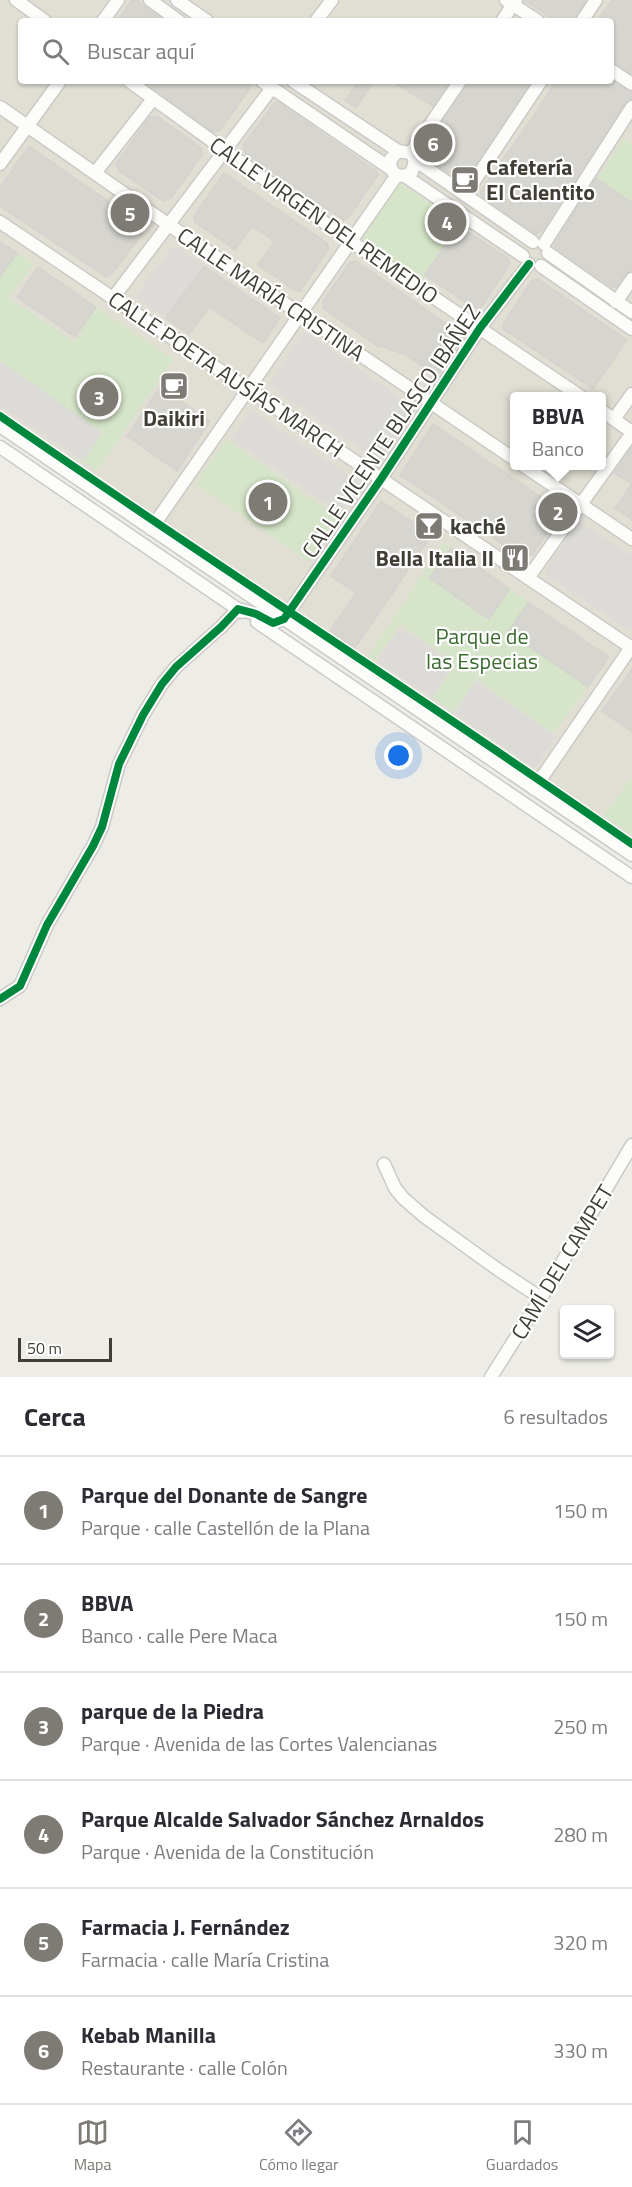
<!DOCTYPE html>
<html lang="es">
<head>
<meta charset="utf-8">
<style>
	:root { --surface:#fff; --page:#f7f7f7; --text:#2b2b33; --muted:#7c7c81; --line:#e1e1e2; --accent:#7d7b73 }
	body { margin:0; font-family:"Titillium Web",sans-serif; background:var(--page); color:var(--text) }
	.controls { position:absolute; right:18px; bottom:18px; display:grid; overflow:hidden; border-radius:6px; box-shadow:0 2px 4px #0004 }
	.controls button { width:54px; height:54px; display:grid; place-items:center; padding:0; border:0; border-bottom:2px solid var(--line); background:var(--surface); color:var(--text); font:30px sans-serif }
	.scale { position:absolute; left:18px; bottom:15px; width:94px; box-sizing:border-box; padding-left:6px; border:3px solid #413e35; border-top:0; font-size:16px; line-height:21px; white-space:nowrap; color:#413e35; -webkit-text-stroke:4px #fff; paint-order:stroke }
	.you { position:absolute; left:399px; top:756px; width:21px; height:21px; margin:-15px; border:4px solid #fff; border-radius:50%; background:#1a73e8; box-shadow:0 0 0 9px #1a73e833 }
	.badge { display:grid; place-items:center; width:39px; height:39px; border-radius:50%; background:var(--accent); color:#fff; font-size:20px; font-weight:700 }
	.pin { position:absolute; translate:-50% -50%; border:3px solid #fff; box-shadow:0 2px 6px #0006 }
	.popup { position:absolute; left:510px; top:392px; width:96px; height:78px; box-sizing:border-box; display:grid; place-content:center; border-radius:6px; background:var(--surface); filter:drop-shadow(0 2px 4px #0005); font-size:20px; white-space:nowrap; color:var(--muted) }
	.popup b { font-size:22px; color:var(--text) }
	.popup::after { content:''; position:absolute; left:50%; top:100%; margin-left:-12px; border:12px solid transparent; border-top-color:var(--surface) }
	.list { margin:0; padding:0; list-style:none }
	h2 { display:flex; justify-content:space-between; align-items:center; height:78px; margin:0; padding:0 24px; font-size:26px }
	h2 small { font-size:20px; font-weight:400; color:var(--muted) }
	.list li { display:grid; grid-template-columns:39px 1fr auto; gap:18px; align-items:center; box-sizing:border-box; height:108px; padding:0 24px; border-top:2px solid var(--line) }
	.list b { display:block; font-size:22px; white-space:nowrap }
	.list p { margin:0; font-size:20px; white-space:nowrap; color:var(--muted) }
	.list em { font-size:20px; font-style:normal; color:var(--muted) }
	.icon { flex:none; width:33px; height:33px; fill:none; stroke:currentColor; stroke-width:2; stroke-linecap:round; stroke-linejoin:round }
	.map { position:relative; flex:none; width:632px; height:1377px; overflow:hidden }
	.search { position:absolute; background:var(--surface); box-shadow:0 2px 4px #0004; left:18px; right:18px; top:18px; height:66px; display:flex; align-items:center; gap:15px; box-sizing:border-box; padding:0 21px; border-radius:6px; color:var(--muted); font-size:22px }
	.sheet { height:726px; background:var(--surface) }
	nav { display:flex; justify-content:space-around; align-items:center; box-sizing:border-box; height:84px; border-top:2px solid var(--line); background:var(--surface); font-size:16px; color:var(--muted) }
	nav a { display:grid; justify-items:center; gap:3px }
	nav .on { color:var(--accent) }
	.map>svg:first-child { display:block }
	.residential { fill:#e1dfd4; fill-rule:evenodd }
	.green { fill:#d6e5c9 }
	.parking { fill:#dcdbd7 }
	.building { fill:#d6d5d0; stroke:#d5d3cd; stroke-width:1.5 }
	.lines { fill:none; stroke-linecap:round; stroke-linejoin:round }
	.minor-casing { stroke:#cbcac5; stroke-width:15 }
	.minor { stroke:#fcfcfb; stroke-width:12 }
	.cycleway-casing { stroke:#fff; stroke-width:11 }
	.cycleway { stroke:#00873e; stroke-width:8 }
	.labels { text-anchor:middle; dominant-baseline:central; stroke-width:4.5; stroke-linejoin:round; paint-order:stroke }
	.poi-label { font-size:22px; font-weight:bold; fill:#413e35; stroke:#fff; text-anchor:start }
	.street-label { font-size:22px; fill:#413e35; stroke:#fff }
	.park-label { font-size:22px; fill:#3c6b2f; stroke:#fff }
</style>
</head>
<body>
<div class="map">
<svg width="632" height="1377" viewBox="0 0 632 1377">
	<rect width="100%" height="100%" fill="#edece7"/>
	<path class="residential" d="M0 0H632V861L0 429ZM21 21H611V81H21ZM514 396H602V466H514Z"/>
	<g class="green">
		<path d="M623 139 632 145V203L597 179Z"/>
		<path d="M399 182 459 223 422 280 362 239Z"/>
		<path d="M17 253 34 264 8 298 75 342 96 307 173 359 97 471 83 461 101 432 0 361V277Z"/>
		<path d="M226 439 340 519 309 562 195 484Z"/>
		<path d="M443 542 451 548 489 619 510 589 528 602 508 632 588 687 554 733 476 679 453 712 433 698 456 664 400 624 373 663 366 660Z"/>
		<path d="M632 776V835L604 816Z"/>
	</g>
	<g class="parking">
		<path d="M174 245 204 266 166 318 135 297Z"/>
		<path d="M304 331 415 408 379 461 269 385Z"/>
		<path d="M0 361 102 432 83 461 0 405Z"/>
		<path d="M252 411 362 485 341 514 231 439Z"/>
		<path d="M579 521 632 556V625L629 630 547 576 545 571Z"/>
		<path d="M400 627 454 664 432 697 376 662Z"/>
		<path d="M476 681 556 736 535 768 455 713Z"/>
	</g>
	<g class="building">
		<path d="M137 0 145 7 165 21H117L131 1Z"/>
		<path d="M524 0H586L574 21H556Z"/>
		<path d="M612 0H632V74L611 62V21H597Z"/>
		<path d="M611 80 632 92V99L625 103 542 231 536 234 481 196V190L531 120 556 81Z"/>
		<path d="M144 81H249L251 87 219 131 213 132Z"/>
		<path d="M359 81H374L356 108 345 100Z"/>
		<path d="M391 81H450L433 106Z"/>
		<path d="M468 81H531L465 180 461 181 424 156 423 150Z"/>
		<path d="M278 102 376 171 378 175 348 218 343 220 245 153 243 146 274 103Z"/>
		<path d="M157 116 201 148 202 155 171 198 163 201 119 171 116 163 150 117Z"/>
		<path d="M29 146 142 225 143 233 111 275 106 277 0 206V187Z"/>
		<path d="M224 173 327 243 329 249 300 291H296L258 265 275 242 252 226 235 250 195 222 194 216Z"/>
		<path d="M596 178 632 203V269L617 287H612L554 247V244Z"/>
		<path d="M458 225 509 259 510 264 481 307 474 308 425 275Z"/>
		<path d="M0 242 17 253 0 277Z"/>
		<path d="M356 261 464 336 437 376 404 354 380 346 379 347 323 308V301L350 262Z"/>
		<path d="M204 266 280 318 263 343 209 307 189 334 166 318Z"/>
		<path d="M38 267 96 307 75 337 17 297Z"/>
		<path d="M538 279 627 340 593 389 503 329V324L532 280Z"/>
		<path d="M160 387 210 421 177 471 127 436Z"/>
		<path d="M433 424 557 508 558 516 532 555 523 558 400 475Z"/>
		<path d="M632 447V520L615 508 632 484 614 473Z"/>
		<path d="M381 501 432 535 355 648 330 631 356 593 331 576Z"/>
		<path d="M451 548 510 589 489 619 429 578Z"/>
		<path d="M528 602 609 657 588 687 508 632Z"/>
		<path d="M632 669V732L602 711Z"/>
	</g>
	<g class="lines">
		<g class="minor-casing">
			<g id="minor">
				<path d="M16 0 45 21"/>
				<path d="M150 0 179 21"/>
				<path d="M177 0 207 21"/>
				<path d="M506 0 538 21"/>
				<path d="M103 21 118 0"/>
				<path d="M316 21 332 0"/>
				<path d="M502 21 516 0"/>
				<path d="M582 21 596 0"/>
				<path d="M611 70 632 84"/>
				<path d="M129 81 350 241 580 396"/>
				<path d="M262 81 391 169C396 177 404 178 412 172L415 160 411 153 398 151 390 160 391 169"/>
				<path d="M293 81 398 151"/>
				<path d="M0 107 169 225 514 459"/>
				<path d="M411 153 460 81"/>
				<path d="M415 160 533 242"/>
				<path d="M0 164 60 81"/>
				<path d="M95 173 153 99"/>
				<path d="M405 176 523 256"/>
				<path d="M465 195 541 81"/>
				<path d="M0 222 632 648"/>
				<path d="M544 244 632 107"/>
				<path d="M548 253 632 312"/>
				<path d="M541 266 632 329"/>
				<path d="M113 298 272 88"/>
				<path d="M616 302 632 279"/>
				<path d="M602 411 632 432"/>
				<path d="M614 419 632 394"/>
				<path d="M0 426 632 855"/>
				<path d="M0 447 242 612"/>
				<path d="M524 466 632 539"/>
				<path d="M151 529 397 175"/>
				<path d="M528 578 632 433"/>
				<path d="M257 622 632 877"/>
				<path d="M534 789 632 646"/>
				<path d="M0 999 20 986 47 925 93 846 102 827 119 764 143 715 162 684 176 667 221 627 238 609 256 614 273 623 284 619 381 479 480 328 529 264"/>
				<path d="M384 1164 395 1188 403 1198 425 1217 500 1271 541 1298"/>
				<path d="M491 1377 541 1298 632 1145"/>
			</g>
		</g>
		<use href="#minor" class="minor"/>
		<g class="cycleway-casing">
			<g id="cycleway">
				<path d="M0 416C209 561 423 698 632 844"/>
				<path d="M0 999 20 986 47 925 93 846 102 827 119 764 143 715 162 684 176 667 221 627 238 609 256 614 273 623 284 619 381 479 480 328 529 264"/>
			</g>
		</g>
		<use href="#cycleway" class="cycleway"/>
	</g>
	<defs>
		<g id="cafe-square" transform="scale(1.5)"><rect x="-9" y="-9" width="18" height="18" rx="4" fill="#7d7b73" stroke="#fff"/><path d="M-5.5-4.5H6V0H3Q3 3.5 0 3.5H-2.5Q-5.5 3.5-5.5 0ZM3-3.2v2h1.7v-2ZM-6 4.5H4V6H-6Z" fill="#fff"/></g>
		<g id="bar-square" transform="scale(1.5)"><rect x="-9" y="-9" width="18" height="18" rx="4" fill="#7d7b73" stroke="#fff"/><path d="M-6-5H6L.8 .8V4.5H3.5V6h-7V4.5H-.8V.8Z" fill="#fff"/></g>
		<g id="restaurant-square" transform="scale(1.5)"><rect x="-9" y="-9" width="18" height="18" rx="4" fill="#7d7b73" stroke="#fff"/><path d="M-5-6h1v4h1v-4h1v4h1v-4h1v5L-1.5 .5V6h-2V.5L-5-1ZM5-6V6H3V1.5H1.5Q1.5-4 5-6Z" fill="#fff"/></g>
	</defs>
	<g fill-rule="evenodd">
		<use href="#cafe-square" x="465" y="180"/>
		<use href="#cafe-square" x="174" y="386"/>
		<use href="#bar-square" x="429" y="526"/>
		<use href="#restaurant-square" x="515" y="558"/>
	</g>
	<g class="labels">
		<g class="poi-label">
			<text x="486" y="167">Cafetería<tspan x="486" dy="25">El Calentito</tspan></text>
			<text x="174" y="418" text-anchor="middle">Daikiri</text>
			<text x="450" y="526">kaché</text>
			<text x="494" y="558" text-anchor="end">Bella Italia II</text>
		</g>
		<g class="street-label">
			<text transform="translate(324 220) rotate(35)">CALLE VIRGEN DEL REMEDIO</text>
			<text transform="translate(271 294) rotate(34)">CALLE MARÍA CRISTINA</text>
			<text transform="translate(226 374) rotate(34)">CALLE POETA AUSÍAS MARCH</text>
			<text transform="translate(391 431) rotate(-56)">CALLE VICENTE BLASCO IBÁÑEZ</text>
			<text transform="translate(562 1262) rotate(-59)">CAMÍ DEL CAMPET</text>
		</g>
		<g class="park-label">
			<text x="482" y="636">Parque de<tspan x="482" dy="25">las Especias</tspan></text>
		</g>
	</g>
</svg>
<div class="controls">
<button><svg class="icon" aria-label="layers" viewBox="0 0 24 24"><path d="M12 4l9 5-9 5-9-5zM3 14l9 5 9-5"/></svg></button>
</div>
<div class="scale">50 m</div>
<div class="you"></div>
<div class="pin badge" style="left:268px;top:502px">1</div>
<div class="pin badge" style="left:558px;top:512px">2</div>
<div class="popup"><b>BBVA</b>Banco</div>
<div class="pin badge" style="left:99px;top:397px">3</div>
<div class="pin badge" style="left:447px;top:222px">4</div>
<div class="pin badge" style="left:130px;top:213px">5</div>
<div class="pin badge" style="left:433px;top:143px">6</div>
<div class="search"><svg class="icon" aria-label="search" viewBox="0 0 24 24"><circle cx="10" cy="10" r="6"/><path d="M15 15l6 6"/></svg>Buscar aquí</div>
</div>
<section class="sheet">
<h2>Cerca<small>6 resultados</small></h2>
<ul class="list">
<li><span class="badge">1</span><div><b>Parque del Donante de Sangre</b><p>Parque · calle Castellón de la Plana</p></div><em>150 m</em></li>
<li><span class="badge">2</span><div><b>BBVA</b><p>Banco · calle Pere Maca</p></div><em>150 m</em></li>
<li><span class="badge">3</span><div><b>parque de la Piedra</b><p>Parque · Avenida de las Cortes Valencianas</p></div><em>250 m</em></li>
<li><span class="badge">4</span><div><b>Parque Alcalde Salvador Sánchez Arnaldos</b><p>Parque · Avenida de la Constitución</p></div><em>280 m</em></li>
<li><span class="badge">5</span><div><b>Farmacia J. Fernández</b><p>Farmacia · calle María Cristina</p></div><em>320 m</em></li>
<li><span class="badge">6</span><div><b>Kebab Manilla</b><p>Restaurante · calle Colón</p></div><em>330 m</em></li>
</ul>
</section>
<nav>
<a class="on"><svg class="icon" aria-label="map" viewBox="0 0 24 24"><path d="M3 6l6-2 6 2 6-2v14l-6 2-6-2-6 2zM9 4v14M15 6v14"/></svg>Mapa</a>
<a><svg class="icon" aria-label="directions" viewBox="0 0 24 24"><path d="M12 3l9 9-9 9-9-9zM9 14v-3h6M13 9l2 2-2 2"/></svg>Cómo llegar</a>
<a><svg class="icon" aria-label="saved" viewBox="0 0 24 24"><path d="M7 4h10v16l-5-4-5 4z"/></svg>Guardados</a>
</nav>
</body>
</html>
